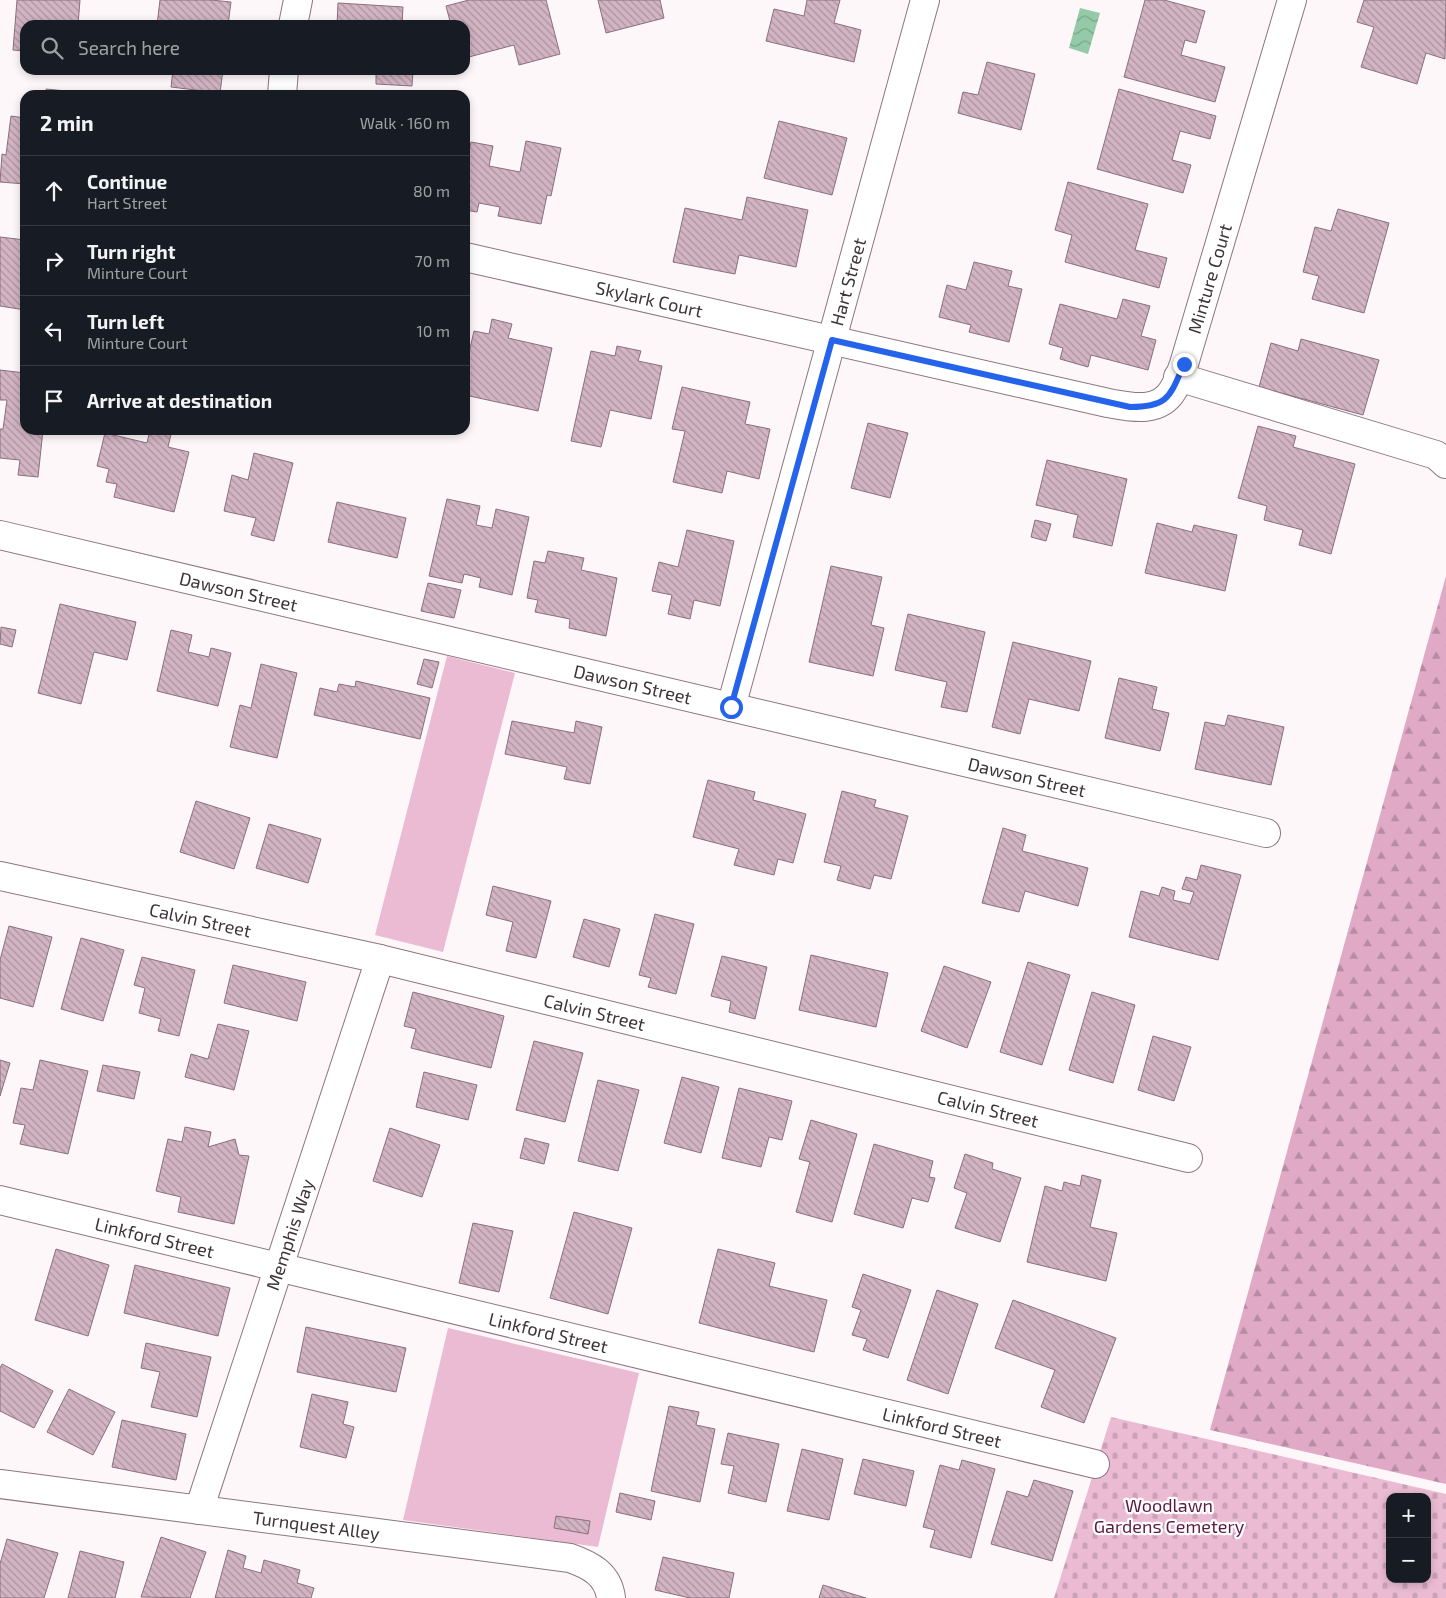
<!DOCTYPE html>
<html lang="en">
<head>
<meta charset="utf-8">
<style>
	:root { --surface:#171b24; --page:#242831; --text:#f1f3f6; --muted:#9ea1a6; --line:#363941 }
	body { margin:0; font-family:"Exo 2",sans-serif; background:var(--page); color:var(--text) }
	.controls { position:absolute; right:15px; bottom:15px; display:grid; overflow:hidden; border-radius:10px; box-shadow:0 2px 8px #0003 }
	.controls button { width:45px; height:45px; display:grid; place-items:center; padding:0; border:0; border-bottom:1px solid var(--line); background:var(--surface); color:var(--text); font:25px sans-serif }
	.stop { position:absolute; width:15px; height:15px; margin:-11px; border:4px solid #2563eb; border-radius:50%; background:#fff }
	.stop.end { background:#2563eb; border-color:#fff; box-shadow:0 1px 5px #0008 }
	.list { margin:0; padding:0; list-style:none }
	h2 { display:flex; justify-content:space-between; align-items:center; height:65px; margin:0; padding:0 20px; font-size:21px }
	h2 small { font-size:16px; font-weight:400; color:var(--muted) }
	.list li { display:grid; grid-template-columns:32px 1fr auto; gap:15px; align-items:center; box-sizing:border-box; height:70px; padding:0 20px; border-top:1px solid var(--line) }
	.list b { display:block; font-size:19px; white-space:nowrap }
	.list p { margin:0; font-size:16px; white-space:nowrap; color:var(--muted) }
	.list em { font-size:16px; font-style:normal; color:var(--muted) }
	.icon { flex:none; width:28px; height:28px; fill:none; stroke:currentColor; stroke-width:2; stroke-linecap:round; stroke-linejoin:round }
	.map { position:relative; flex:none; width:1446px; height:1598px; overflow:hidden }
	.search { position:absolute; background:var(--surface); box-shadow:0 2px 8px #0003; left:20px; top:20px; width:450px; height:55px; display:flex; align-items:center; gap:12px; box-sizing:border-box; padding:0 18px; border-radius:15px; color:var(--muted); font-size:19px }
	.panel { position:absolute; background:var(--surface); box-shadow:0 2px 8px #0003; left:20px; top:90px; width:450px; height:345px; border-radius:15px }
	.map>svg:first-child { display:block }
	.green { fill:#ebbbd4 }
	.forest { fill:url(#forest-firs) }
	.cemetery { fill:url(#cemetery-stones); fill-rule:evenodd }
	.water { fill:url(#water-waves) }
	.building { fill:url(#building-back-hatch); stroke:#8a6f7d }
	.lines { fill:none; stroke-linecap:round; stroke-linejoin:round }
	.minor-casing { stroke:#8f7482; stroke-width:30 }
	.minor { stroke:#fff; stroke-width:28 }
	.route { stroke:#2563eb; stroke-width:6 }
	.labels { text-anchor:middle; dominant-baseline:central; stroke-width:4.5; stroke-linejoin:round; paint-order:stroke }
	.street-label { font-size:18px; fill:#3e3339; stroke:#fff }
	.park-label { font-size:18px; fill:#5b1c43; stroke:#fff }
</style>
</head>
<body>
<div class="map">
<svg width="1446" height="1598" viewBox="0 0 1446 1598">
	<defs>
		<pattern id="forest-firs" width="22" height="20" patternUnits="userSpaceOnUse" patternTransform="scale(1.25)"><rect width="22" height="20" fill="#e0aac7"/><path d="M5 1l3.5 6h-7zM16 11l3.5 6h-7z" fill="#b78ba3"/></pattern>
		<pattern id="cemetery-stones" width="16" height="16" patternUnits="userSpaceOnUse" patternTransform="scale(1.25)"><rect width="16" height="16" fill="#ebbbd4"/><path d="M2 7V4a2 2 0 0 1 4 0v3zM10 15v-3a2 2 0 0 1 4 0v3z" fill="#cba1b7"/></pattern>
		<pattern id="water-waves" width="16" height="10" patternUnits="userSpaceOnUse" patternTransform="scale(1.25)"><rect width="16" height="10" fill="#94caa8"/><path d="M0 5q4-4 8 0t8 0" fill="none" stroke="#7aa58a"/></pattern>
		<pattern id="building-back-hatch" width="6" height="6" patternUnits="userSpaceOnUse" patternTransform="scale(1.25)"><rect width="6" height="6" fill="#d2b4c3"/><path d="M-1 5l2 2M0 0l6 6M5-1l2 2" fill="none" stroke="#ac939f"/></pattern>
	</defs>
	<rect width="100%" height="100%" fill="#fdf7fa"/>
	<g class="green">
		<path d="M447 656 515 673 443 952 375 935Z"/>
		<path d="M448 1328 639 1373 598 1547 403 1520Z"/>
	</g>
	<path class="forest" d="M1446 576V1484L1210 1430Z"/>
	<path class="cemetery" d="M1111 1417 1446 1494V1598H1054ZM1390 1497H1427V1579H1390Z"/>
	<path class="water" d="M1080 8 1100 13 1088 54 1069 48Z"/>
	<g class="building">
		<path d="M17 0H80L78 25H25V51L13 50Z"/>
		<path d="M160 0H211L231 2 228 25H157Z"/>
		<path d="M469 0H546L560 54 519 65 514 45 465 58V25H451L446 6Z"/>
		<path d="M598 0H660L664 18 606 33Z"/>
		<path d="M807 0H840L834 23 861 30 854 62 766 41 774 9 804 16Z"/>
		<path d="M1145 0H1164L1205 11 1196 43 1185 40 1181 55 1225 67 1215 102 1124 77Z"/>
		<path d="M1364 0H1446L1445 59 1426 53 1417 84 1361 67 1374 27 1357 22Z"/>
		<path d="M338 3 403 7 402 25H337Z"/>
		<path d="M987 62 1035 74 1021 130 958 113 963 92 978 95Z"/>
		<path d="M173 70H223L220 93 171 87Z"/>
		<path d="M376 70H413L412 86 376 84Z"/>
		<path d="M46 89 106 95H46Z"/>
		<path d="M1119 89 1216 116 1210 139 1180 131 1172 160 1191 165 1183 193 1097 169Z"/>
		<path d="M11 116 25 118V184L0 182 2 154 6 155Z"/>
		<path d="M779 121 847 138 832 195 764 178Z"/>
		<path d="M526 141 561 148 551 196 547 195 541 224 498 216 500 207 479 203 477 212 465 210V171L471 142 493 146 489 166 520 172Z"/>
		<path d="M1068 182 1148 204 1135 250 1167 258 1159 288 1065 262 1072 235 1055 230Z"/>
		<path d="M747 197 808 210 796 267 739 255 735 274 673 262 685 208 742 220Z"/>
		<path d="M1338 209 1389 223 1364 313 1312 299 1319 276 1303 272 1315 227 1331 231Z"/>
		<path d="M0 237 25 240V310L0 306Z"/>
		<path d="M974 262 1012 271 1008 286 1022 289 1009 342 969 332 971 325 939 317 947 285 966 290Z"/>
		<path d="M1123 299 1150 306 1141 336 1156 340 1148 370 1091 355 1088 367 1060 359 1063 348 1049 344 1060 304 1117 319Z"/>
		<path d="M492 319 512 324 508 338 552 348 538 411 465 395V370L474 331 489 334Z"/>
		<path d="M1301 339 1379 360 1363 415 1259 387 1271 343 1298 351Z"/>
		<path d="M617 346 641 351 638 361 662 366 651 419 610 410 601 447 571 441 591 351 615 356Z"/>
		<path d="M0 370 25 373V430H43L38 477 18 475 20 460 0 458V429H3L7 400H0Z"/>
		<path d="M682 387 750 402 745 424 770 429 759 479 727 471 722 493 673 482 685 431 672 429Z"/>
		<path d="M868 423 908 433 890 498 851 488Z"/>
		<path d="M1258 426 1296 436 1293 447 1355 464 1331 554 1299 545 1303 530 1264 520 1267 506 1238 498Z"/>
		<path d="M150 430H172L168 447 189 452 174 512 114 497 117 484 106 482 109 469 97 466 105 433 147 443Z"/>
		<path d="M254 453 293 463 274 541 251 535 256 518 224 511 232 475 248 480Z"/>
		<path d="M1047 460 1127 479 1112 546 1073 537 1078 515 1036 505Z"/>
		<path d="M447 499 480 506 476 525 492 528 496 509 529 517 512 595 479 587 481 578 464 574 462 583 429 576Z"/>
		<path d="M337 502 406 518 397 558 328 542Z"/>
		<path d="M1035 520 1051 524 1046 541 1031 537Z"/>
		<path d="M1157 523 1192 532 1194 525 1237 535 1225 591 1145 573Z"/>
		<path d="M687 530 734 541 720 606 694 600 690 619 668 614 672 595 652 591 659 562 678 567Z"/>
		<path d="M548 551 584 558 581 570 617 578 606 636 569 628 570 619 535 612 538 600 527 598 534 561 545 563Z"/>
		<path d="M831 566 882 577 871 625 884 628 873 676 809 662Z"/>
		<path d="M428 583 461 590 454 618 421 611Z"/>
		<path d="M60 604 136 622 127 660 94 652 81 704 38 693Z"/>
		<path d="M908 614 985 632 967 712 941 707 947 682 895 670Z"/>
		<path d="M1 627 16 630 12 647 0 644Z"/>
		<path d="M171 630 192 635 188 652 209 657 211 648 231 653 218 706 157 691Z"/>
		<path d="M1013 642 1091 661 1079 711 1029 699 1020 734 992 727Z"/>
		<path d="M424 659 439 662 432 688 417 684Z"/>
		<path d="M261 664 297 673 277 758 230 747 240 705 251 708Z"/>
		<path d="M1119 678 1157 687 1152 709 1169 713 1160 751 1105 738Z"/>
		<path d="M356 681 430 698 420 739 314 715 320 688 337 692 339 684 355 687Z"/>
		<path d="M1228 715 1284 727 1271 785 1195 769 1205 722 1225 726Z"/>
		<path d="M512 721 574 733 576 721 602 727 590 784 564 779 567 767 505 754Z"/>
		<path d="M708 780 755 792 753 800 806 814 793 863 778 859 774 875 734 865 739 849 693 837Z"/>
		<path d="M842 791 876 800 874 807 908 816 891 879 874 875 870 889 837 880 841 866 824 862Z"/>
		<path d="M196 801 250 818 234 869 180 852Z"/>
		<path d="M269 824 321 839 308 883 256 868Z"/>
		<path d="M1003 828 1026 835 1022 851 1088 868 1078 906 1025 891 1019 912 982 903Z"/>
		<path d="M1201 865 1241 875 1218 960 1129 937 1141 891 1159 896 1162 887 1175 891 1173 900 1190 904 1194 892 1182 889 1186 877 1197 880Z"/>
		<path d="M493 886 551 901 536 958 506 951 513 922 486 915Z"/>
		<path d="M655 914 694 924 676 994 648 987 651 978 639 975Z"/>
		<path d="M584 919 620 929 609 967 573 957Z"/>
		<path d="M9 926 52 937 33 1007 0 998V960Z"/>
		<path d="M81 938 124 950 103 1021 61 1009Z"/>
		<path d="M811 955 888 973 876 1027 799 1010Z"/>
		<path d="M722 956 767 967 755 1019 729 1012 731 1001 711 996Z"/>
		<path d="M142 957 195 970 179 1036 158 1031 161 1019 139 1013 145 988 134 985Z"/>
		<path d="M1028 962 1070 975 1042 1065 1000 1052Z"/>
		<path d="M233 965 306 982 297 1021 224 1003Z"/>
		<path d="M944 966 991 982 967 1048 921 1031Z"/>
		<path d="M413 992 504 1016 491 1068 411 1048 416 1029 404 1026Z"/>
		<path d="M1092 992 1135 1005 1113 1083 1069 1070Z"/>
		<path d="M218 1024 249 1031 234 1090 185 1077 191 1054 208 1059Z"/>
		<path d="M1153 1036 1191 1047 1174 1101 1138 1090Z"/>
		<path d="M534 1041 583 1053 565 1122 516 1110Z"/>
		<path d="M0 1060 10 1063 0 1096Z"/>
		<path d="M40 1060 88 1071 68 1154 20 1144 25 1125 13 1123 21 1088 33 1090Z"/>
		<path d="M103 1065 140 1072 134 1099 97 1091Z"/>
		<path d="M424 1072 477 1085 468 1120 416 1107Z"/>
		<path d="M682 1077 719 1087 701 1153 664 1143Z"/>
		<path d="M598 1080 639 1090 618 1171 578 1161Z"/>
		<path d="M739 1088 792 1101 782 1140 769 1137 761 1167 722 1158Z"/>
		<path d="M811 1120 857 1134 832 1222 796 1212 810 1162 799 1159Z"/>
		<path d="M185 1127 211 1132 208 1147 235 1139 239 1155 249 1156 234 1224 178 1212 181 1197 156 1191 168 1139 182 1142Z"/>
		<path d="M390 1128 440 1145 422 1197 373 1181Z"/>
		<path d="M525 1138 549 1144 544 1164 520 1158Z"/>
		<path d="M874 1144 933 1161 929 1177 935 1178 928 1202 912 1198 903 1228 854 1214Z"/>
		<path d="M965 1154 993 1163 992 1169 1021 1178 1000 1242 955 1228 967 1193 954 1188Z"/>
		<path d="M1082 1175 1101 1180 1090 1227 1117 1233 1106 1281 1027 1262 1045 1186 1062 1191 1064 1182 1080 1186Z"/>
		<path d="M574 1212 632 1228 608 1314 550 1298Z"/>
		<path d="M473 1223 513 1231 499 1292 459 1283Z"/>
		<path d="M56 1249 109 1265 88 1336 35 1320Z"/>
		<path d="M718 1249 775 1263 769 1286 827 1300 814 1352 699 1323Z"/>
		<path d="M135 1265 230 1288 218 1336 124 1313Z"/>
		<path d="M863 1274 911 1290 888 1358 863 1350 867 1339 852 1335 861 1310 852 1307Z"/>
		<path d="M937 1290 978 1304 948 1394 907 1380Z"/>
		<path d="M1013 1300 1116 1338 1084 1423 1041 1407 1055 1370 995 1348Z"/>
		<path d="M306 1327 406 1348 396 1392 297 1372Z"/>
		<path d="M146 1343 211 1357 197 1417 151 1407 160 1372 141 1368Z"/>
		<path d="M2 1364 53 1391 34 1428 0 1411V1368Z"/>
		<path d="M69 1389 115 1412 93 1455 47 1432Z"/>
		<path d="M312 1394 348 1402 343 1424 354 1427 346 1458 300 1447Z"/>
		<path d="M669 1406 699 1412 696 1425 715 1429 700 1502 651 1491Z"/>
		<path d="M122 1420 186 1434 176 1480 112 1467Z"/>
		<path d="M728 1433 779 1444 766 1502 728 1493 734 1466 721 1464Z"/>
		<path d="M802 1449 843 1459 829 1520 787 1511Z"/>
		<path d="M863 1459 914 1471 906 1506 854 1494Z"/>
		<path d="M962 1460 995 1469 971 1558 930 1547 935 1530 923 1527 940 1465 959 1470Z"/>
		<path d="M1034 1480 1073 1491 1052 1561 991 1544 1007 1491 1028 1497Z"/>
		<path d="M620 1493 655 1501 651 1520 616 1512Z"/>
		<path d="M556 1516 590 1521 588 1534 554 1528Z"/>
		<path d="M161 1537 206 1552 190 1598 141 1597Z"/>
		<path d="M7 1539 58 1553 44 1598H0V1564Z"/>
		<path d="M228 1550 246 1556 243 1568 261 1573 264 1560 300 1570 297 1583 314 1588 311 1598H215Z"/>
		<path d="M80 1551 124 1562 115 1598H68Z"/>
		<path d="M663 1557 734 1573 729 1598H690L655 1590Z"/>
		<path d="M823 1585 866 1598H819Z"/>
	</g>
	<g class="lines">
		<g class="minor-casing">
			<g id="minor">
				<path d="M293 25 298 0"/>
				<path d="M282 95 284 70"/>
				<path id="s1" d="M465 257 1108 403C1130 407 1159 414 1173 390 1178 382 1181 372 1184 364L1292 0"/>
				<path d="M1178 377 1436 455 1446 464"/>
				<path id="s2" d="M0 535 1266 833"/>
				<path id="s3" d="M731 707 925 0"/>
				<path id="s4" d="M0 876 380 959 1188 1158"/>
				<path id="s5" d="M0 1200 1095 1464"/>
				<path id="s6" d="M0 1484 570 1558C590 1565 608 1574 611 1598"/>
				<path id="s7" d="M199 1510 380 959"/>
			</g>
		</g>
		<use href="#minor" class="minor"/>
	</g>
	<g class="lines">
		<path class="route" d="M731 707 832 340 1130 407C1169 407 1170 396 1184 364"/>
	</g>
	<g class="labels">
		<g class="street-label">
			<text stroke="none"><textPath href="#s1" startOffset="848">Minture Court</textPath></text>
			<text stroke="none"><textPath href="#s3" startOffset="441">Hart Street</textPath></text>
			<text stroke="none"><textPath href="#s1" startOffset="189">Skylark Court</textPath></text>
			<text stroke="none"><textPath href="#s2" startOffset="245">Dawson Street</textPath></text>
			<text stroke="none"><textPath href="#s2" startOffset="650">Dawson Street</textPath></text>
			<text stroke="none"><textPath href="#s2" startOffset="1055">Dawson Street</textPath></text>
			<text stroke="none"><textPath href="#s4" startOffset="205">Calvin Street</textPath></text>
			<text stroke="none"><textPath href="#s4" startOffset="610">Calvin Street</textPath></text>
			<text stroke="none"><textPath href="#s4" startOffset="1015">Calvin Street</textPath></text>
			<text stroke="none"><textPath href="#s7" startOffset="290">Memphis Way</textPath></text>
			<text stroke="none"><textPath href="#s5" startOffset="159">Linkford Street</textPath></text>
			<text stroke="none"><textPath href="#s5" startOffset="564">Linkford Street</textPath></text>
			<text stroke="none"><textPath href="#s5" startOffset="969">Linkford Street</textPath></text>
			<text stroke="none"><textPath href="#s6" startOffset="319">Turnquest Alley</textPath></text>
		</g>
		<g class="park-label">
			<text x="1169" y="1505">Woodlawn<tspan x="1169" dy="21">Gardens Cemetery</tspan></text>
		</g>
	</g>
</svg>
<div class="controls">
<button>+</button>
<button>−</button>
</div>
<div class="stop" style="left:731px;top:707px"></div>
<div class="stop end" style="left:1184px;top:364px"></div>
<div class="search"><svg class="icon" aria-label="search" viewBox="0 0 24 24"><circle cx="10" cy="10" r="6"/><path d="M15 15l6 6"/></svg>Search here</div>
<section class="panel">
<h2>2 min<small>Walk · 160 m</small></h2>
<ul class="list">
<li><svg class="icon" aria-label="ahead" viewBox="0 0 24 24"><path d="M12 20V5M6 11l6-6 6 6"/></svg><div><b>Continue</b><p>Hart Street</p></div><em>80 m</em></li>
<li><svg class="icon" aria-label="right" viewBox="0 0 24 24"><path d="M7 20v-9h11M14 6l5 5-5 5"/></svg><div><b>Turn right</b><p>Minture Court</p></div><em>70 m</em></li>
<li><svg class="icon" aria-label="left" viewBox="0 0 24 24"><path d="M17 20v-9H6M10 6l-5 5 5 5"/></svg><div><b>Turn left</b><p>Minture Court</p></div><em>10 m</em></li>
<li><svg class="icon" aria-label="arrive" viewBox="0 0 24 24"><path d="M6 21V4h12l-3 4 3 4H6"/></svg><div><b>Arrive at destination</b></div></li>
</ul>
</section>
</div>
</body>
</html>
